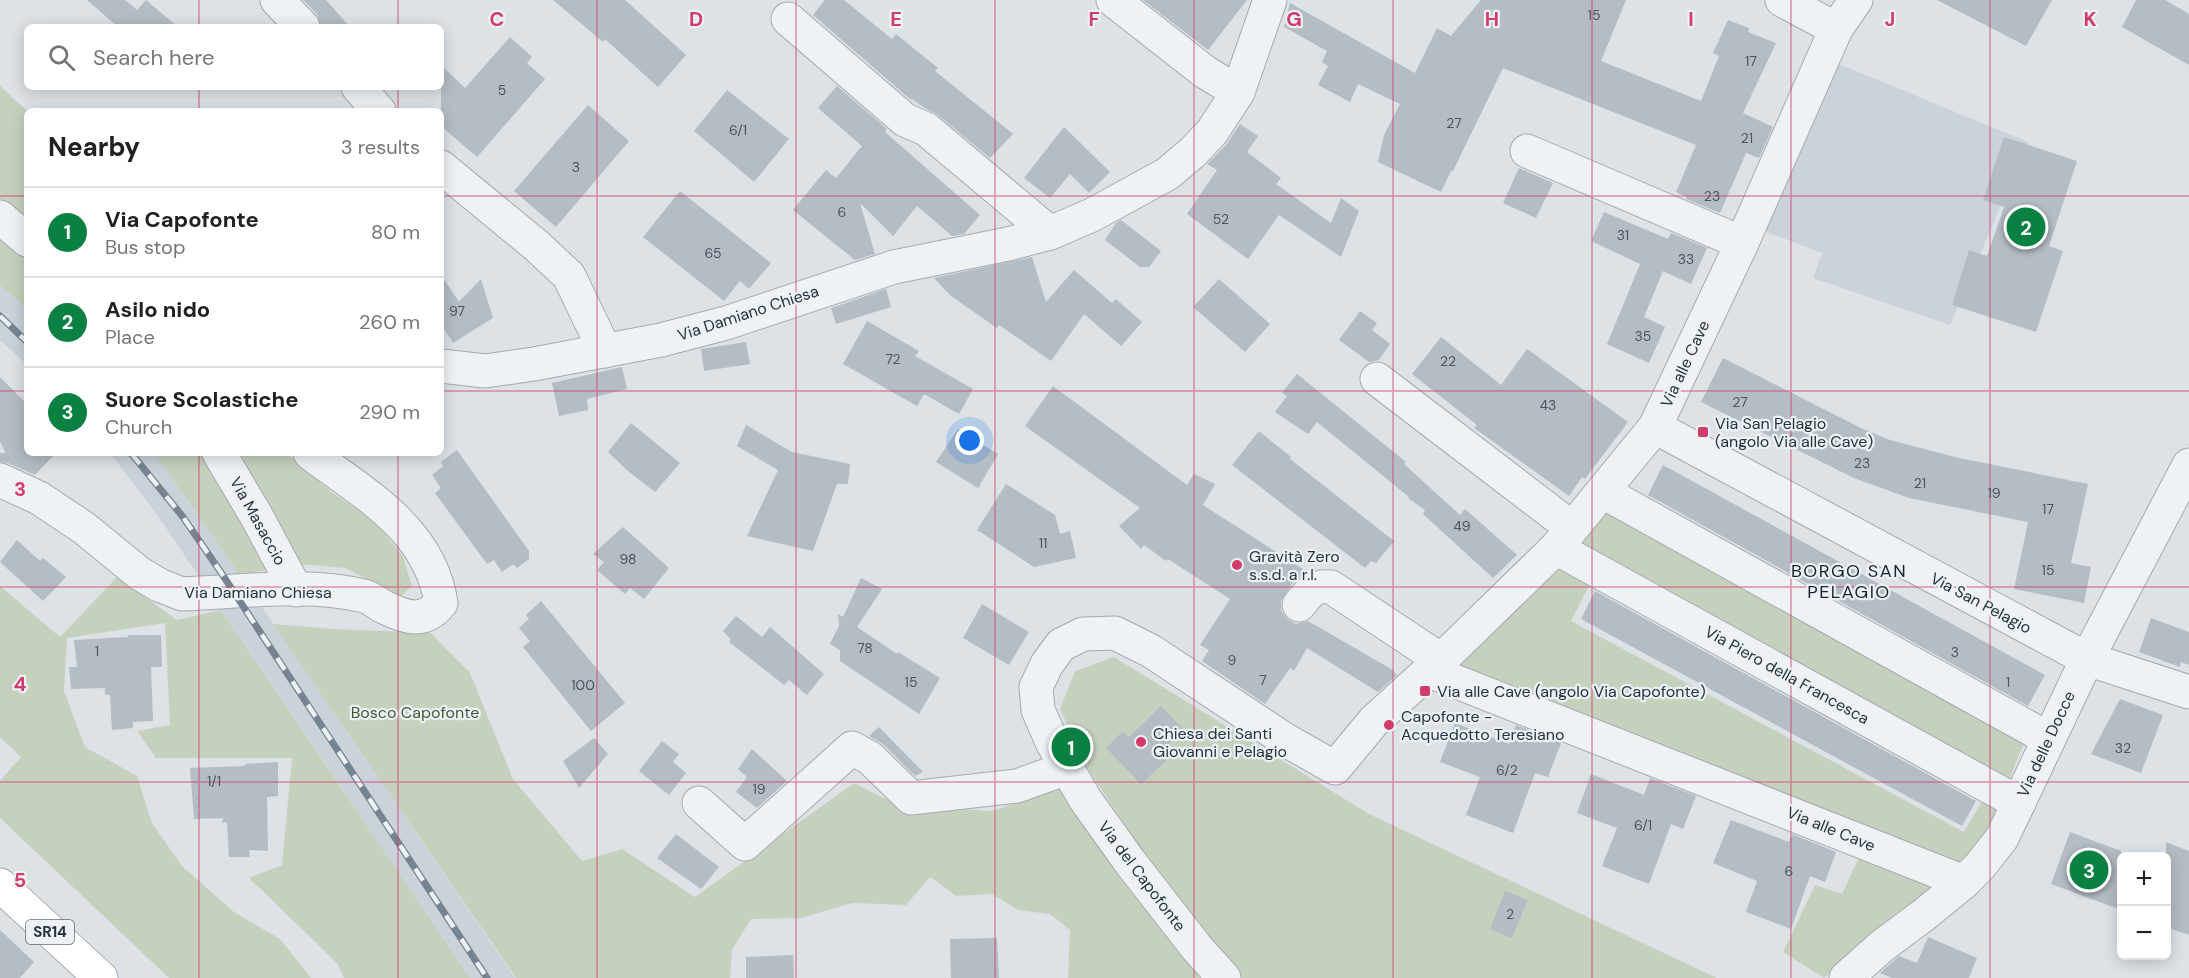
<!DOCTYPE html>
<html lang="en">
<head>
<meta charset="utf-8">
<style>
	:root { --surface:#fff; --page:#f6f6f6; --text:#202124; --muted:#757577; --line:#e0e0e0; --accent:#0b8043 }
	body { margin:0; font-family:"DM Sans",sans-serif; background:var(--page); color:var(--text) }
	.controls { position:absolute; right:18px; bottom:18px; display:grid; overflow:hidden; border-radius:9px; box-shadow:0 3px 15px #0003 }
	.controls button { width:54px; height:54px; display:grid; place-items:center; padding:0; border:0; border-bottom:2px solid var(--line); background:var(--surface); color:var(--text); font:30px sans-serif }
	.you { position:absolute; left:970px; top:441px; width:21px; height:21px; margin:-15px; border:4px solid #fff; border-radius:50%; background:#1a73e8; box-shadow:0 0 0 9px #1a73e833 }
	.badge { display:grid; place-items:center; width:39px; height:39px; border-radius:50%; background:var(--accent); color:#fff; font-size:20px; font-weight:700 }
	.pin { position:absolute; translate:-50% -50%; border:3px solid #fff; box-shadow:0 2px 6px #0006 }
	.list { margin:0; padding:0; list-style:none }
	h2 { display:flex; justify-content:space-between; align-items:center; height:78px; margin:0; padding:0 24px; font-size:26px }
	h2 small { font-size:20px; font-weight:400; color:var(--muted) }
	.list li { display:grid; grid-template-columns:39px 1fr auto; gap:18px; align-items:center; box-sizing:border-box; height:90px; padding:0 24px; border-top:2px solid var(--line) }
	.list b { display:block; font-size:22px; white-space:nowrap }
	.list p { margin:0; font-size:20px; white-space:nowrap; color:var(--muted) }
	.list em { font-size:20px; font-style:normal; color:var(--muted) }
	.icon { flex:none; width:33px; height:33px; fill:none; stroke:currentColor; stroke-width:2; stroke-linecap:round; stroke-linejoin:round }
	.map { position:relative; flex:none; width:2189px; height:978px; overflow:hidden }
	.search { position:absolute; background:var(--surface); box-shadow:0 3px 15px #0003; left:24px; top:24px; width:420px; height:66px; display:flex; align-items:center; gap:15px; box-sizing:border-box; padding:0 21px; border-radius:9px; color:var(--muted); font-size:22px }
	.panel { position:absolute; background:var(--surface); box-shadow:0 3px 15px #0003; left:24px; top:108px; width:420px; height:348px; border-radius:9px }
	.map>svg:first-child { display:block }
	.built { fill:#cbd2d9 }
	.green { fill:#c6d1bd }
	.building { fill:#b4bcc4 }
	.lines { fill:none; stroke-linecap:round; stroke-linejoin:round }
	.minor-casing { stroke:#a2aab1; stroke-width:35 }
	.major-casing { stroke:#9ca9b3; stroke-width:35 }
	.minor { stroke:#eff2f5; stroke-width:33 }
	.major { stroke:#fff; stroke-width:33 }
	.rail-casing { stroke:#768491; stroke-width:7 }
	.rail { stroke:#ecf1f5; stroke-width:4.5; stroke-dasharray:14; stroke-linecap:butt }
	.grid { fill:none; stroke:#d23c6a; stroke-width:1.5; stroke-opacity:0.55 }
	.poi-dot { fill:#d23c6a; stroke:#ecf1f5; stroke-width:2 }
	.labels { text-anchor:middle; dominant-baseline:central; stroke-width:4.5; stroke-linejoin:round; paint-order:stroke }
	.number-label { font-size:14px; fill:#4a5460 }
	.shield { fill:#ecf1f5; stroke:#616b75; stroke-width:1.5 }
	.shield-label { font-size:15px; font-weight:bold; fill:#26323e }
	.street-label { font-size:16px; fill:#26323e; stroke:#ecf1f5 }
	.poi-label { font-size:16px; fill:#26323e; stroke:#ecf1f5; text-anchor:start }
	.park-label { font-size:16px; fill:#405a33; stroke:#ecf1f5 }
	.neighbourhood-label { font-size:18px; letter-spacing:1.5px; fill:#18232f; stroke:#ecf1f5 }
	.grid-label { font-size:20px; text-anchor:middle; font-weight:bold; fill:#d23c6a; stroke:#ecf1f5; stroke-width:4.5; stroke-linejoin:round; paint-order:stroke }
</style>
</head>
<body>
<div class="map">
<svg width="2189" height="978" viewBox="0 0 2189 978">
	<rect width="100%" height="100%" fill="#dde2e7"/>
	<g class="built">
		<path d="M1839 64 2028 142 1950 325 1813 278 1822 253 1762 230Z"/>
		<path d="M0 285 27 310V365L0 340Z"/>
		<path d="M110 453H154L240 575 515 978H470L158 516Z"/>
	</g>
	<g class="green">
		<path d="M0 86 27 111V310L0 285Z"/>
		<path d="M154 453H286L334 494 374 520 403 557 412 586 400 597 345 568 298 564 240 575Z"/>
		<path d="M1608 511 2026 738 2009 780 1580 545Z"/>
		<path d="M1564 565 1592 580 1571 621 1964 832 1987 793 2008 805 1963 868 1453 666Z"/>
		<path d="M117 577 177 620 221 610 470 978H344L338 964 249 878 282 865 292 758H156L137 731 170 725 165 623 67 638 64 691 85 747 137 776 152 823 182 866 234 912 280 939 311 978H169L0 818V781L21 757 0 737V586L60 637Z"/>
		<path d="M273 624 333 629 431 633 470 673 513 779 582 861 622 849 695 897 854 783 897 805 991 811 1062 789 1204 978H1068L1070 930 1050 914 1018 910 992 894 956 896 930 877 906 905 852 903 801 918 751 919 732 950 730 978H516Z"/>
		<path d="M1114 657 1369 814 1717 978H1242L1158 874 1091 774 1060 709 1075 671Z"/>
		<path d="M1861 853 1942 886 1824 978 1783 952 1815 885 1842 894Z"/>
	</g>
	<g class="building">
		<path d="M87 0H125L137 10 146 0 178 27H118Z"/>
		<path d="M303 0H326L350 27H321L317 14Z"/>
		<path d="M553 0H625L686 55 658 87 605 39 603 42Z"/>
		<path d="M825 0H844L892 39 896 34 938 68 935 71 1013 134 990 158 938 115 923 107 912 99 911 100 813 15Z"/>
		<path d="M1143 0H1247L1208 50Z"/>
		<path d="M1481 0H1626L1601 61 1701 101 1719 56 1713 53 1728 20 1749 28 1748 32 1776 43 1743 113 1773 127 1759 158 1746 153 1720 213 1686 199 1687 197 1676 192 1696 145 1503 68 1453 171H1451L1441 192 1378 162 1384 135 1400 104 1358 84 1350 102 1318 85 1328 66 1322 62 1327 51 1284 27 1290 3 1415 73 1437 28 1451 36Z"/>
		<path d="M1937 0H2052L2026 46Z"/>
		<path d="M2136 0H2165L2189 14V65L2122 27Z"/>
		<path d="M510 37 532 57 527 63 545 79 477 157 441 126V65L465 88Z"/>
		<path d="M837 86 887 129 885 132 980 215 964 234 952 236 917 206 893 236 860 203 875 254 855 260 793 210 826 170 836 178 862 146 818 108Z"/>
		<path d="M727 90 789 139 754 182 694 131Z"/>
		<path d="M588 105 629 141 556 227 514 191Z"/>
		<path d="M1240 124 1258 136 1247 152 1281 178 1276 184 1331 223 1341 198 1359 211 1341 257 1279 215 1248 259 1187 214 1217 170 1207 164 1226 145Z"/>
		<path d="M1064 127 1110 172 1089 193 1070 174 1050 198 1024 178Z"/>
		<path d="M2004 137 2077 161 2049 246 2063 251 2036 332 1952 305 1969 250 1987 256 2004 207 1983 200Z"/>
		<path d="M1519 168 1553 183 1536 218 1503 203Z"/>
		<path d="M680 191 771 263 749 289 740 281 724 301 643 237Z"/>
		<path d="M1604 212 1668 239 1671 233 1707 248 1691 284 1663 271 1644 317 1665 327 1649 363 1607 344 1640 264 1591 241Z"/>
		<path d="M1121 220 1161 251 1149 267H1140L1105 240 1116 223Z"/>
		<path d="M1032 257 1046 302 1074 270 1112 303 1116 299 1142 322 1121 346 1084 314 1051 361 999 325 997 328 951 296 934 278Z"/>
		<path d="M441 275 459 302 481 279 493 318 453 343 441 324Z"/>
		<path d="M1219 279 1270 324 1245 352 1193 307Z"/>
		<path d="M886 289 891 307 836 324 831 308Z"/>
		<path d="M1360 311 1377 323 1372 330 1390 344 1379 360 1369 362 1339 340Z"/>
		<path d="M867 321 919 351 915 356 973 389 959 414 924 394 917 406 843 364Z"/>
		<path d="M1441 337 1501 385 1527 349 1628 422 1585 479 1582 477 1569 496 1474 428 1477 425 1412 374Z"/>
		<path d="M746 342 750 364 704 371 701 349Z"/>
		<path d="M1723 358 1863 429 1890 440 1959 458 2088 484 2071 563 2091 567 2084 603 2014 589 2028 522 1909 498 1854 478 1701 402Z"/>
		<path d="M622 367 627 389 587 399 588 410 559 416 552 383Z"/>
		<path d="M1297 374 1406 462 1404 464 1460 515 1465 509 1517 555 1493 578 1423 514 1425 510 1408 498 1409 497 1317 422 1308 434 1275 412 1287 396 1282 393Z"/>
		<path d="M0 377 27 404V453H56L35 475 8 463 0 462V453H6L0 442Z"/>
		<path d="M1053 386 1187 485 1194 474 1215 484 1203 505 1306 571 1292 584 1281 601V611L1287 619 1296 624 1308 621 1391 669 1397 675 1378 692 1307 648 1294 671 1290 668 1265 704 1202 661 1209 650 1200 645 1230 599 1168 559 1166 561 1144 545 1141 549 1119 526 1140 508 1025 426Z"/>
		<path d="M631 423 680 463 655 492 628 471 608 452Z"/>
		<path d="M746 425 792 452 850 464 848 484H837L813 551 747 536 778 470 737 446Z"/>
		<path d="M958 429 998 454 978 488 936 462Z"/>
		<path d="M1259 431 1291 457 1290 459 1394 541 1376 563 1371 561 1365 568 1232 465Z"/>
		<path d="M457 450 529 551V559L517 568 513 564 502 572 494 560 487 564 435 493 441 488 432 475 443 466 441 462Z"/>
		<path d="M1663 465 2045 675 2028 706 1648 495Z"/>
		<path d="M1006 484 1055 515 1060 534 1070 531 1076 558 1034 567 977 530Z"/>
		<path d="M623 527 669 568 644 599 630 588 625 594 597 570 604 562 593 554Z"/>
		<path d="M17 540 40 561 43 558 66 577 43 601 0 562Z"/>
		<path d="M861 578 882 589 857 627 897 654 898 652 940 678 919 714 840 661V650L830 644 839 626 838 614 843 617Z"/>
		<path d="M1595 591 1976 801 1962 826 1581 619Z"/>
		<path d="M541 601 625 703 591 731 523 647 530 641 519 628 529 619 526 615Z"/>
		<path d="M982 604 1029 632 1009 665 963 638Z"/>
		<path d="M736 616 762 637 770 627 824 674 807 695 789 680 784 685 729 642 731 640 723 631Z"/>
		<path d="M2151 618 2189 632V665L2181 662 2180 667 2139 652Z"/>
		<path d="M128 635H161L162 667H151L153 721 133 722V728L112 730 110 695 105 694V688L71 689 69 667H77L74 640 128 637Z"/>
		<path d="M2120 699 2163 715 2141 773 2091 754Z"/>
		<path d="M1161 706 1184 730 1160 753 1167 760 1141 784 1106 748 1123 731 1129 737Z"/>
		<path d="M1455 723 1509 744 1516 725 1561 743 1548 777 1535 773 1513 833 1466 815 1480 777 1440 762Z"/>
		<path d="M879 727 923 772 915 776 883 744 869 736Z"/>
		<path d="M594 738 608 754 579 788 563 761Z"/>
		<path d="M662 741 679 754 673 762 686 773 669 795 639 771Z"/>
		<path d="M752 749 787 781 757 808 736 792 747 777 738 769Z"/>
		<path d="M278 762V796L267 797 268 851 249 850 250 857H229L227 822 222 823 223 818 194 819 190 768 245 766V764Z"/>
		<path d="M1591 774 1644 795 1650 778 1696 796 1683 829 1671 824 1649 884 1602 866 1617 828 1577 813Z"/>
		<path d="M1731 820 1789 842 1792 834 1836 852 1825 882 1810 876 1791 929 1746 912 1757 881 1713 863Z"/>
		<path d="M2070 832 2121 851V910L2051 884Z"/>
		<path d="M676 834 719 867 701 889 657 858Z"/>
		<path d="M2166 842 2189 851V935L2166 927Z"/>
		<path d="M1505 891 1528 900 1512 938 1490 929Z"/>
		<path d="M0 930 34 962 20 978H0Z"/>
		<path d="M1928 937 1977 958 1969 978H1892L1880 973 1899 956 1917 963Z"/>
		<path d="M997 938 999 978H951L950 939Z"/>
		<path d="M793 955 794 978H746V957Z"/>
	</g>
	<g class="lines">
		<g class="minor-casing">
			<g id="minor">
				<path d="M277 0 303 27"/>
				<path d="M1113 0 1205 72 1238 92"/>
				<path d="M1782 0 1836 29"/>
				<path d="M788 19 905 120 926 129 1050 233"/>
				<path d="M358 87 379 111"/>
				<path d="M1527 151 1742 243"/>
				<path d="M441 167 537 246 569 276 605 351"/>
				<path d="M0 217 27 240"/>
				<path d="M441 366 485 371 534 364 661 340 726 323 894 267 1008 244 1050 233 1092 215 1167 174 1192 153 1212 132 1238 92 1270 0"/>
				<path d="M1377 379 1572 528"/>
				<path d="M1655 427 2087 659 2189 692"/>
				<path d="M219 453 257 517 296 590"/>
				<path d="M0 480 39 498 84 528 139 573 159 585 182 594C242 592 306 582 364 596 372 598 377 604 384 607 406 618 424 624 441 603 430 529 364 494 310 453"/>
				<path d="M1603 492 2049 739"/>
				<path d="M1556 548 2019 803"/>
				<path d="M1299 605C1310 592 1313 585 1331 587L1441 660"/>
				<path d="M1429 671 1964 882"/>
				<path d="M699 803 745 844 852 748 870 758 911 798 1017 786 1067 768"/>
				<path d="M1224 978 1197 948 1130 862 1085 799 1053 744 1038 710 1036 687 1047 664 1061 645 1083 634 1115 633 1151 651 1284 739 1335 768 1374 721 1441 660 1556 548 1655 427 1742 243 1836 29 1856 0"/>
				<path d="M1846 978 1882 946 1925 914 1964 882 1980 866 2002 838 2087 659 2189 465"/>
			</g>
		</g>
		<g class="major-casing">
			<path id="major" d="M0 885 101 978"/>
		</g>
		<use href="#minor" class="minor"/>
		<use href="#major" class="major"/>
		<g class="rail-casing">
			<g id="rail">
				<path d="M0 316 27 342"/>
				<path d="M131 453 183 517 222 574 487 978"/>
			</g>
		</g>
		<use href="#rail" class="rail"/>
	</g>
	<path class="grid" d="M199 0V27M398 0V27M597 0V978M796 0V978M995 0V978M1194 0V978M1393 0V978M1592 0V978M1791 0V978M1990 0V978M199 87V111M398 87V111M0 196H27M441 196H2189M0 391H27M441 391H2189M199 453V978M398 453V978M0 587H2189M0 782H2189"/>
	<g class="poi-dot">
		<rect x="1697" y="426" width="12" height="12" rx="3"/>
		<circle cx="1237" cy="565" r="6"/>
		<rect x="1419" y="685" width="12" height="12" rx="3"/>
		<circle cx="1389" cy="725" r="6"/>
		<circle cx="1141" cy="742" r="6"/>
	</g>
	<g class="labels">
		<g class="number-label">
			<text x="1594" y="15">15</text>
			<text x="1751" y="61">17</text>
			<text x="502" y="90">5</text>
			<text x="1454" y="123">27</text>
			<text x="738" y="130">6/1</text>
			<text x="1747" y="138">21</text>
			<text x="576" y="167">3</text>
			<text x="1712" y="196">23</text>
			<text x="842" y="212">6</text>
			<text x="1221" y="219">52</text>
			<text x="1623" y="235">31</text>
			<text x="713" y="253">65</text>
			<text x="1686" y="259">33</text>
			<text x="457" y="311">97</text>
			<text x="1643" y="336">35</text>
			<text x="893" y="359">72</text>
			<text x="1448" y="361">22</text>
			<text x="1740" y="402">27</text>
			<text x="1548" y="405">43</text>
			<text x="1862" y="463">23</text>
			<text x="1920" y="483">21</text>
			<text x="1994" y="493">19</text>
			<text x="2048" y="509">17</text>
			<text x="1462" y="526">49</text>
			<text x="1043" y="543">11</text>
			<text x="628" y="559">98</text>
			<text x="2048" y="570">15</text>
			<text x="865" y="648">78</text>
			<text x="97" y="651">1</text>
			<text x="1955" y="652">3</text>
			<text x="1232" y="660">9</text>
			<text x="1263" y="680">7</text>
			<text x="911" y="682">15</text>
			<text x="2008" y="682">1</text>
			<text x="583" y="685">100</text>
			<text x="2123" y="748">32</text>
			<text x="1507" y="770">6/2</text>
			<text x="214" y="781">1/1</text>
			<text x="759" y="789">19</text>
			<text x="1643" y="825">6/1</text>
			<text x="1789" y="871">6</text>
			<text x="1510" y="914">2</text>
		</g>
		<rect class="shield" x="26" y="920" width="48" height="24" rx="4.5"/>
		<g class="shield-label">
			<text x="50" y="932">SR14</text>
		</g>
		<g class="street-label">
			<text transform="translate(748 313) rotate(-18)">Via Damiano Chiesa</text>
			<text transform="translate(1685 364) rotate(-65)">Via alle Cave</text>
			<text transform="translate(258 521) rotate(61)">Via Masaccio</text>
			<text x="258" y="592">Via Damiano Chiesa</text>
			<text transform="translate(1981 603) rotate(28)">Via San Pelagio</text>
			<text transform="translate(1787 675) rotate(29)">Via Piero della Francesca</text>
			<text transform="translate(2046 744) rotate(-65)">Via delle Docce</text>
			<text transform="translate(1831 829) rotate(22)">Via alle Cave</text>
			<text transform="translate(1142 876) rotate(53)">Via del Capofonte</text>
		</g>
		<g class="poi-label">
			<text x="1715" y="423">Via San Pelagio<tspan x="1715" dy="18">(angolo Via alle Cave)</tspan></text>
			<text x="1249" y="556">Gravità Zero<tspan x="1249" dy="18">s.s.d. a r.l.</tspan></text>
			<text x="1437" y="691">Via alle Cave (angolo Via Capofonte)</text>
			<text x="1401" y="716">Capofonte -<tspan x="1401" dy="18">Acquedotto Teresiano</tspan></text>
			<text x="1153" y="733">Chiesa dei Santi<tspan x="1153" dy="18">Giovanni e Pelagio</tspan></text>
		</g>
		<g class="park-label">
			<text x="415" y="712">Bosco Capofonte</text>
		</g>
		<g class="neighbourhood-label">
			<text x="1849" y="571">BORGO SAN<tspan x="1849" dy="21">PELAGIO</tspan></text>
		</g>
	</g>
	<g class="grid-label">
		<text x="497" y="26">C</text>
		<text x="696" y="26">D</text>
		<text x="896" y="26">E</text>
		<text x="1094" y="26">F</text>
		<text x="1294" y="26">G</text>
		<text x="1492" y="26">H</text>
		<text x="1691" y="26">I</text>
		<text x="1890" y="26">J</text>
		<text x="2090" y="26">K</text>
		<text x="20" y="496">3</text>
		<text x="20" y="691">4</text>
		<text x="20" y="887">5</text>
	</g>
</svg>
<div class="controls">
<button>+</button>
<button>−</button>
</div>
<div class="you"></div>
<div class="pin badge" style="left:1071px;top:747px">1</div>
<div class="pin badge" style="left:2026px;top:227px">2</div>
<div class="pin badge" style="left:2089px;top:870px">3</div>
<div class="search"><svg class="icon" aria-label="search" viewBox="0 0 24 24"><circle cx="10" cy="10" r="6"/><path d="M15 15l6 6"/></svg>Search here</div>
<section class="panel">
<h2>Nearby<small>3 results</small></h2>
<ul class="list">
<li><span class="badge">1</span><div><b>Via Capofonte</b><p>Bus stop</p></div><em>80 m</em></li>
<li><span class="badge">2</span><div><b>Asilo nido</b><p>Place</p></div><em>260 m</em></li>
<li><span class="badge">3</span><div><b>Suore Scolastiche</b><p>Church</p></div><em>290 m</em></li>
</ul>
</section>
</div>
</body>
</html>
